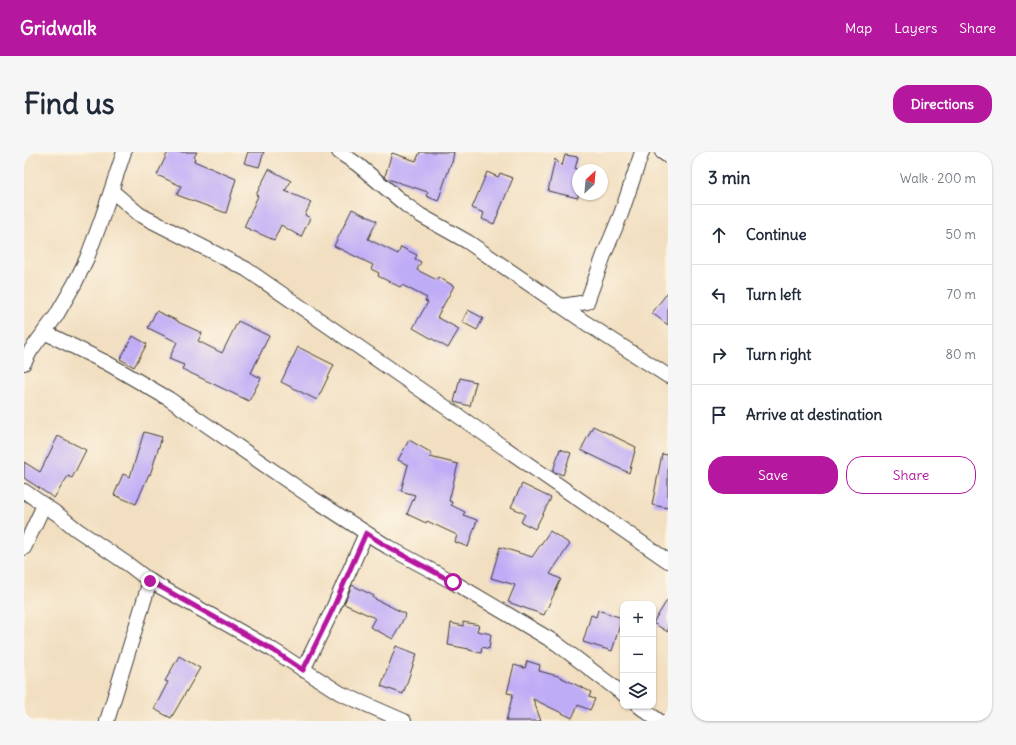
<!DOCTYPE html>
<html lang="en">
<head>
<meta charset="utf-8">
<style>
	:root { --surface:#fff; --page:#f6f6f7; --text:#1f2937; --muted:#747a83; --line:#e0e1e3; --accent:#b5179e }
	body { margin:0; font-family:Delius,sans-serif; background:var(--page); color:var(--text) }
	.controls { position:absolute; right:12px; bottom:12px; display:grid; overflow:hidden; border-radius:8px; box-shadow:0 1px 3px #0004 }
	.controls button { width:36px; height:36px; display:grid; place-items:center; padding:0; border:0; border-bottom:1px solid var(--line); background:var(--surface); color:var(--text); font:20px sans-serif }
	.compass { position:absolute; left:548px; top:12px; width:36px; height:36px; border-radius:50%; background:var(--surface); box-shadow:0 1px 3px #0004; rotate:26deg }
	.stop { position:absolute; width:12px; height:12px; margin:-9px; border:3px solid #b5179e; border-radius:50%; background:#fff }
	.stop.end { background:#b5179e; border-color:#fff; box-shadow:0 1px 4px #0008 }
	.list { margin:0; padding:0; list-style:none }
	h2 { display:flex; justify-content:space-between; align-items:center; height:52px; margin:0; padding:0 16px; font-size:17px }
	h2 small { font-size:13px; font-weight:400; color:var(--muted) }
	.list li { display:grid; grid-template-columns:26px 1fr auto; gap:12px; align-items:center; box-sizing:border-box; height:60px; padding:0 16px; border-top:1px solid var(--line) }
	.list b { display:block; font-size:15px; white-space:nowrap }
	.list em { font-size:13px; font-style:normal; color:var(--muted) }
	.actions { display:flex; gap:8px; padding:12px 16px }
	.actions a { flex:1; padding:9px 0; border:1px solid var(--accent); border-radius:16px; text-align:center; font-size:14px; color:var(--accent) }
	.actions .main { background:var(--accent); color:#fff }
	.icon { flex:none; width:22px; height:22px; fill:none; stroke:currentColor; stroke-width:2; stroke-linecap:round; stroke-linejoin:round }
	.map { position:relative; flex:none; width:644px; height:569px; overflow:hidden; border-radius:16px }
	header { display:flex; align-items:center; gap:24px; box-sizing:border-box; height:56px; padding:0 20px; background:var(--accent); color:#fff }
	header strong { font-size:19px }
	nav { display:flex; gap:22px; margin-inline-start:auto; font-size:14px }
	.intro { display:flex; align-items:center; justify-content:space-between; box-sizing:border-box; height:96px; padding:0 24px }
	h1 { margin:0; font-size:28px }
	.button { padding:10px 18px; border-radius:16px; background:var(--accent); color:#fff; font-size:14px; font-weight:700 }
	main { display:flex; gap:24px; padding:0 24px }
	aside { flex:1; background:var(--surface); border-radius:16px; box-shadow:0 1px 3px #0004 }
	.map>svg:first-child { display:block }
	.building { fill:#bfacf7 }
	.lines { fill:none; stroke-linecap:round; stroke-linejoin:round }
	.minor-casing { stroke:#3c3935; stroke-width:16 }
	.minor { stroke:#fff; stroke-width:14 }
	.route { stroke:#b5179e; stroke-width:5 }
</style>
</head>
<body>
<header>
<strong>Gridwalk</strong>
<nav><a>Map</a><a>Layers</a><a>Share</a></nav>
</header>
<div class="intro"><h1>Find us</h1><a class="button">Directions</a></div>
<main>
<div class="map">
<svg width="644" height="569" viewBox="0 0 644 569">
	<rect width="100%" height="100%" fill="#fcf5e5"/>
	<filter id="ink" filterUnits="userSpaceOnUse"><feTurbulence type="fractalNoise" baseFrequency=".025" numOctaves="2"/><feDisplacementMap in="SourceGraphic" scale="8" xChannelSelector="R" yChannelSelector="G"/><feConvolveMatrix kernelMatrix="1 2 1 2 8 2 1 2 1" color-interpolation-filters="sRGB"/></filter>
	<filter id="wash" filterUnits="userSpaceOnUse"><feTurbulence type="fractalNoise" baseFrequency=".012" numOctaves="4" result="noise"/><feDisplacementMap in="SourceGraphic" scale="16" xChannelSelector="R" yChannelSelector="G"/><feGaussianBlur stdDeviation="0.9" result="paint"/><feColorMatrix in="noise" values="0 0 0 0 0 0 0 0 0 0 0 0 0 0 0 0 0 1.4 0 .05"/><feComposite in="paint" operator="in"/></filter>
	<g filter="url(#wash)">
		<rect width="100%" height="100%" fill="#f2dfc1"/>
		<g id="blocks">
			<g class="building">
				<path d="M144 0H173L170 5 171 6 170 9 212 27 202 61 153 43 157 34 133 23Z"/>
				<path d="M224 0H240L235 15 220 11Z"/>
				<path d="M396 0H430L428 11H427L414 49 402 44 404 40 364 27 361 24 368 1 392 9Z"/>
				<path d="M541 3 554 5 551 17 554 18V46L524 39 531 7 538 14Z"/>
				<path d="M245 17 267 29 261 39 287 50 281 63 286 66 277 85 257 73 250 88 220 75 234 44 232 43Z"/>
				<path d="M463 20 474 25 476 21 489 26 470 72 458 67 460 61 448 56Z"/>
				<path d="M328 57 353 69 344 87 374 102 377 95 393 103 391 107 397 110 393 118 413 128 414 125 430 134 413 165 435 177 424 196 389 176 404 150 401 149 403 146 378 133 376 135 354 124 355 121 347 117 349 113 310 94Z"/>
				<path d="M644 140V173L628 161Z"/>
				<path d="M444 158 459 166 453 178 438 170Z"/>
				<path d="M132 159 154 169V170L178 181 174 189 198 201 214 169 245 184 227 221 237 226 225 249 158 217 160 213 145 207 153 190 124 176Z"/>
				<path d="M109 184 123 192 110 215 96 207Z"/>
				<path d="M274 195 310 213 293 248 257 230Z"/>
				<path d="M436 226 452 230 446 254 430 250Z"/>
				<path d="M569 274 612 295 605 321 557 298Z"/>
				<path d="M120 280 138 285 126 323 125 322 112 352 90 343 99 322 106 325Z"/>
				<path d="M34 284 62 298 48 326 44 324 30 346 0 326V310L16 320Z"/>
				<path d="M385 288 408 301 406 305 434 312 425 349 428 350 427 353 441 360 439 363 453 368 444 395 431 390 433 383 403 369 402 371 383 362 391 343 377 339 384 313 374 308Z"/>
				<path d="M536 297 547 301 539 323 529 319Z"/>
				<path d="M638 302 644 303V356L628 353Z"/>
				<path d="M498 332 527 346 511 377 497 370 501 362 487 355Z"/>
				<path d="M526 379 546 392 526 422 537 427 520 463 484 450 491 433 467 426 476 395 508 405Z"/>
				<path d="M328 433 350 444 349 446 382 462 369 487 346 475 351 466 320 452Z"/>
				<path d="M644 447V480L629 471Z"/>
				<path d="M574 458 598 466 588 499 559 490 567 463 572 465Z"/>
				<path d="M439 470 455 473 453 479 467 482 465 497 458 495 457 501 445 498V497L424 493 427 471 439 474Z"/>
				<path d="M372 494 393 502 379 542 357 534Z"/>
				<path d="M155 504 176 516 147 566 130 557 144 530 141 529Z"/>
				<path d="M503 509 516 513 515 519 534 524 567 540 565 545 571 547 566 558 554 553 548 566 509 547 517 569H482L489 542 483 541 490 513 501 516Z"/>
			</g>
		</g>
	</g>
	<g filter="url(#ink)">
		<use href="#blocks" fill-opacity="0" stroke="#3c3935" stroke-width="1"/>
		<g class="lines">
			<g class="minor-casing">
				<g id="minor">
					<path d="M315 0 333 12 382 53 396 63 444 90 562 171 644 224"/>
					<path d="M638 0 644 4"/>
					<path d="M88 39 115 62 124 67 222 117 644 409"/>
					<path d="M538 154 563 150 580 103 597 62 618 0"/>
					<path d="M20 180 83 211 145 247 290 347 364 395 429 430 532 491 599 542"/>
					<path d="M0 211 7 198 32 164 51 131 63 106 77 69 100 0"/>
					<path d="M0 339 36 364 52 377 105 413 126 429 249 498 316 541 380 569"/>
					<path d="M0 396 20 353"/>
					<path d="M279 518 307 461 342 381"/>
					<path d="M615 554 635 569"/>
					<path d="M83 569 126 429"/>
				</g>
			</g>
			<use href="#minor" class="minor"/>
		</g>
	</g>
	<g class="lines" filter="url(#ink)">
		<path class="route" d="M126 429 224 484 249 498 279 518 307 461 342 381 364 395 429 430"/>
	</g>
</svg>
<div class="controls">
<button>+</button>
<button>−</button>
<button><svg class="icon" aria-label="layers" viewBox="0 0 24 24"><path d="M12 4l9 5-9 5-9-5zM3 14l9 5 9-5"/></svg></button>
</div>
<svg class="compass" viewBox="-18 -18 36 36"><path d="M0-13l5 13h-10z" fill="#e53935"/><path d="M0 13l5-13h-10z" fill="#747a83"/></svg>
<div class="stop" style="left:429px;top:430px"></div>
<div class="stop end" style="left:126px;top:429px"></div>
</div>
<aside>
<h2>3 min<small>Walk · 200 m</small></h2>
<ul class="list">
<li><svg class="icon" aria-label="ahead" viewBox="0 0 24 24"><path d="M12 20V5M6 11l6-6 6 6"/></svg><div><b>Continue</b></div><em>50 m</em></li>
<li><svg class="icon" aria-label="left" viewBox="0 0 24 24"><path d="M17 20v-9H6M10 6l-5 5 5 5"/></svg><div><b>Turn left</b></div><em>70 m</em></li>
<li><svg class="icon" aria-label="right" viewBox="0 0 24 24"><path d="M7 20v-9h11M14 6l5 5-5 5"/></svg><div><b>Turn right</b></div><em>80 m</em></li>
<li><svg class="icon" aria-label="arrive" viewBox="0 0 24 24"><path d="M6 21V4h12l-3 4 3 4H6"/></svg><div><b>Arrive at destination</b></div></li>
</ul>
<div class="actions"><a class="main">Save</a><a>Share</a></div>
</aside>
</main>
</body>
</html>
